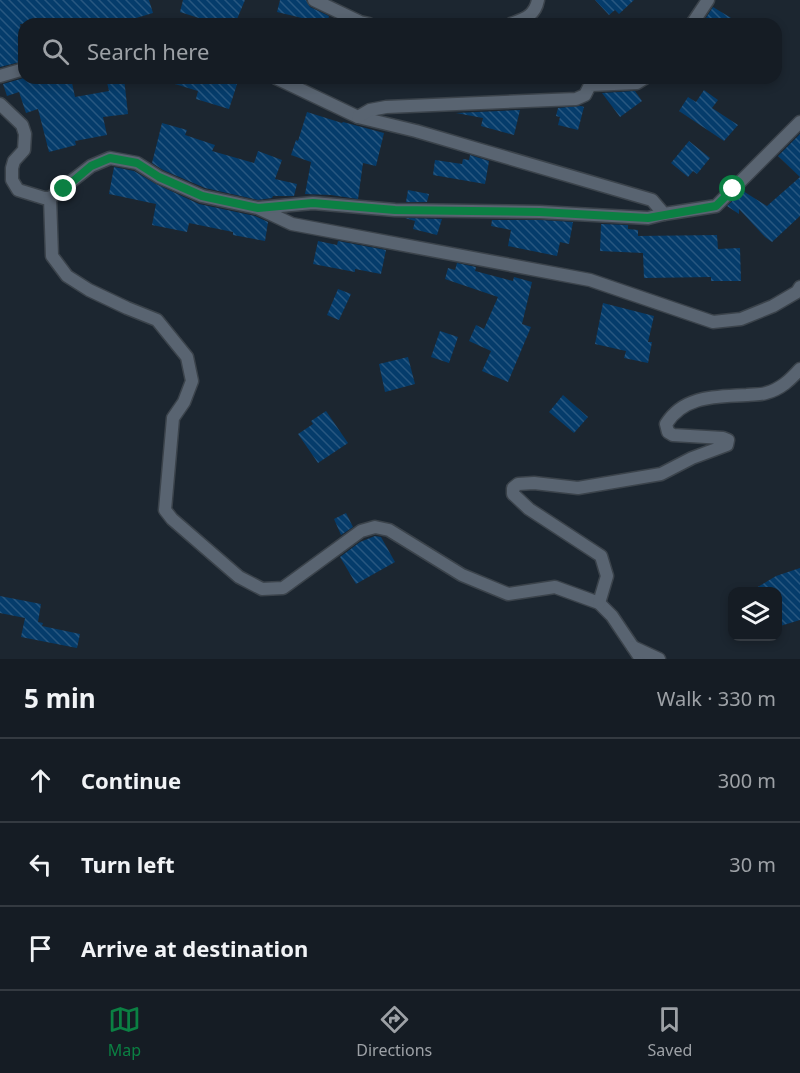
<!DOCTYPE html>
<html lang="en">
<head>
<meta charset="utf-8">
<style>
	:root { --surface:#151c24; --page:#222931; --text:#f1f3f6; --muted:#9da1a6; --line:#343a41; --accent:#0b8043 }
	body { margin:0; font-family:"Noto Sans",sans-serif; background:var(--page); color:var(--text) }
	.controls { position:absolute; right:18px; bottom:18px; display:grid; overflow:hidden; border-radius:12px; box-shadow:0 3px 9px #0003 }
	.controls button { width:54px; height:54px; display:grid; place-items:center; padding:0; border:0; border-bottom:2px solid var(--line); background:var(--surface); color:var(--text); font:30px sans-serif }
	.stop { position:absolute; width:18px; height:18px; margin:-14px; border:4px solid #0b8043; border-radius:50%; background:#fff }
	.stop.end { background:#0b8043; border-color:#fff; box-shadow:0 2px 6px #0008 }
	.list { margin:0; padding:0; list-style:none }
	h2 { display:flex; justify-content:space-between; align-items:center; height:78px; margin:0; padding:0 24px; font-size:26px }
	h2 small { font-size:20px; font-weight:400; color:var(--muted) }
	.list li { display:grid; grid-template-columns:39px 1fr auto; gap:18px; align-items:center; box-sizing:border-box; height:84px; padding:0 24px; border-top:2px solid var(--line) }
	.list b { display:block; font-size:22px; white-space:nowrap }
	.list em { font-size:20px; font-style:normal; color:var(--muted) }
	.icon { flex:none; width:33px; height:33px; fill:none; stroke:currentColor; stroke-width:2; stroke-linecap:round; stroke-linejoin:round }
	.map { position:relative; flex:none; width:800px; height:659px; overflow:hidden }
	.search { position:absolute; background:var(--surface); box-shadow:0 3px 9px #0003; left:18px; right:18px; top:18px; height:66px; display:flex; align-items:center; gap:15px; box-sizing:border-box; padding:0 21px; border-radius:18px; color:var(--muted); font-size:22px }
	.sheet { height:330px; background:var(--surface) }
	nav { display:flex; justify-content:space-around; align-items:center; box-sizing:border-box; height:84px; border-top:2px solid var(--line); background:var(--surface); font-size:16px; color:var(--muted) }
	nav a { display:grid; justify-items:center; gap:3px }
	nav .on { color:var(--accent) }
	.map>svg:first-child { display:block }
	.building { fill:url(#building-back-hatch) }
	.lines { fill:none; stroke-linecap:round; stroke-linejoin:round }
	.minor-casing { stroke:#3b434b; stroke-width:15 }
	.minor { stroke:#596471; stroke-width:12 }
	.route { stroke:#0b8043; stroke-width:8 }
</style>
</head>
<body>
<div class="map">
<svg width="800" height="659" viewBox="0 0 800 659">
	<defs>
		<pattern id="building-back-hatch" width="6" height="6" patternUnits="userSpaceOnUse" patternTransform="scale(1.5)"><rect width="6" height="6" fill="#053c6b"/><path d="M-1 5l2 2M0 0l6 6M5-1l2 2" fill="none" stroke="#285780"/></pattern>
	</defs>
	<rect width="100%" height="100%" fill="#1c2630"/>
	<g class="building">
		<path d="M0 0H149L153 13 116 24H20L24 41V61L0 67Z"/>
		<path d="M183 0H245L235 24H204L205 20 180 12Z"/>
		<path d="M280 0H306L310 7 329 16 327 24H301L302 18 277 12Z"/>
		<path d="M595 0H634L619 14 615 10 609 15Z"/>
		<path d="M713 7 741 24H702Z"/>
		<path d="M24 78H71L75 97 109 91 106 78H124L128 114 103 117 107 135 75 141 76 145 49 152 38 109 26 113 19 92 7 96 3 84Z"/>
		<path d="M166 78H239L229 109 196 99 198 91 165 81Z"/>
		<path d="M704 90 718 100 712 108 738 125 724 141 679 111 688 97 696 102Z"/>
		<path d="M635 91 642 101 620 117 602 93Z"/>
		<path d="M581 106 584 107 578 130 558 125 560 117 556 116 558 108Z"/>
		<path d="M520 110 514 135 481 126 483 118 456 113Z"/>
		<path d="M307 112 342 123 343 122 384 133 376 166 363 163 358 199 331 195 305 194 311 162 291 155 296 140 298 141Z"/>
		<path d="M162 123 187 130 185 135 215 145 212 151 254 163 258 151 282 160 275 179 297 184 294 196H273L272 198 258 200 205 188 163 170 152 163Z"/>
		<path d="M800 134V216L772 242 765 237 739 209V214L727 206 743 191 767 206 800 177 778 156Z"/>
		<path d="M689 141 710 158 697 174 693 171 688 177 671 163Z"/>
		<path d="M470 155 489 161 485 184 433 175 435 160 462 164 463 159 469 160Z"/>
		<path d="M114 167 134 171 156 184 199 204 255 216 268 222 265 241 233 235V232L189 223 187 232 152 225 156 204 109 194Z"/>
		<path d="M408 190 429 194 427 202H406Z"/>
		<path d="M405 218 442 219 437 235 413 229 415 221Z"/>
		<path d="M492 220H540L573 222 569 244 560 242 557 256 508 246 511 230 491 226Z"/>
		<path d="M601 224 628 225V229L638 230V236L717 235 718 249 740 248 741 281H711V277L644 278 643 253 600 251Z"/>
		<path d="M318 241 337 245 338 241 386 250 381 274 355 269V272L313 264Z"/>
		<path d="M457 263 476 267 475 271 513 281 514 277 532 282 522 324 531 327 508 382 482 371 491 351 469 341 476 325 484 329 498 297 445 279 448 268 455 270Z"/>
		<path d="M338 289 351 294 339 320 327 315Z"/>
		<path d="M603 303 654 316 648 342H652L648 363 624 358 626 351 595 344Z"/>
		<path d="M440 331 458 337 449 363 431 357Z"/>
		<path d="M408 357 415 384 385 392 379 364Z"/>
		<path d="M563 395 588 417 574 433 549 412Z"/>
		<path d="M326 411 348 443 318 463 298 434 313 424 311 421Z"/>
		<path d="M346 513 353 527 341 535 334 519Z"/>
		<path d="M375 536 381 537 395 562 356 584 340 557 360 542Z"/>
		<path d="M800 568V620L777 627V591H751L776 576Z"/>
		<path d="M0 596 41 604 38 622 43 623 42 626 80 634 77 648 21 637 25 618 0 613Z"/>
	</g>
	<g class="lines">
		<g class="minor-casing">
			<g id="minor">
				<path d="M314 0 360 22 369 24"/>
				<path d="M511 24C524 19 535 16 538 0"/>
				<path d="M692 24 708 0"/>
				<path d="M0 76 24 69"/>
				<path d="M276 78 358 117 416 131 652 200 664 214 716 206 800 122"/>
				<path d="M0 104 22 125 25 134 24 150 14 161 12 168V180L18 190 44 198H50L91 166 110 158 137 163 159 177 202 196 258 208 292 224 590 280 713 322 741 319 773 306 797 292 800 287"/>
				<path d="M358 117 370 110 386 107 576 99 585 95 590 85 637 83 645 78"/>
				<path d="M50 198 52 256 67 276 89 290 127 308 157 320 187 357 192 381 184 402 173 418 165 510 172 519 239 577 262 589 283 588 361 531 375 527 389 530 462 575 508 594 555 587 599 603 612 616 641 659"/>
				<path d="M258 208 313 203 395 210 540 212 648 218 664 214"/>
				<path d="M599 603 607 576 601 556 529 509 513 494V488L518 484 534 483 578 488 661 474 692 458 727 445 728 440 723 438 673 435 668 432 666 424C684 395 716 397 747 395 753 394 760 395 766 393 781 389 790 380 800 369"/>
				<path d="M633 647 659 659"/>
			</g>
		</g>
		<use href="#minor" class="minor"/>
	</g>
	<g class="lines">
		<path class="route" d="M64 189 91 166 110 158 137 163 159 177 202 196 258 208 313 203 395 210 540 212 648 218 716 206 733 189"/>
	</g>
</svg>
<div class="controls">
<button><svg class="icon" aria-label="layers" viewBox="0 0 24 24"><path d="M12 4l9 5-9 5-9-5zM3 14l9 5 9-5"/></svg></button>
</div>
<div class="stop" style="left:733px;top:189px"></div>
<div class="stop end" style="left:64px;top:189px"></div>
<div class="search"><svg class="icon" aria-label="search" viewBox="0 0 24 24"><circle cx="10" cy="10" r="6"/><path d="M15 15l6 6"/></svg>Search here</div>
</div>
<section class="sheet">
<h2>5 min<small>Walk · 330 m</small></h2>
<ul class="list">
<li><svg class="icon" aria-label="ahead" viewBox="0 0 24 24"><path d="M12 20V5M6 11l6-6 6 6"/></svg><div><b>Continue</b></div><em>300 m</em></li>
<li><svg class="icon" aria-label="left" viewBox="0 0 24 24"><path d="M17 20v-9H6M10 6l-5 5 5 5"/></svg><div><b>Turn left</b></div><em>30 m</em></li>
<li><svg class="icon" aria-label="arrive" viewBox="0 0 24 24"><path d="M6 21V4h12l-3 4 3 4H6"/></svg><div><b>Arrive at destination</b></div></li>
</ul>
</section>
<nav>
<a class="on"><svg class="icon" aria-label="map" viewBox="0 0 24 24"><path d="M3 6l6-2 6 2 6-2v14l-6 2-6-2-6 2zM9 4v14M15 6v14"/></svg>Map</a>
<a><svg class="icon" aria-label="directions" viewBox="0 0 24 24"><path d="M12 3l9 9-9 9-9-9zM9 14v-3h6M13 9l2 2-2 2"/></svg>Directions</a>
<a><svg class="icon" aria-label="saved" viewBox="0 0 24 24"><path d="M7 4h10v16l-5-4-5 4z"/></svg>Saved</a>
</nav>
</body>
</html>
